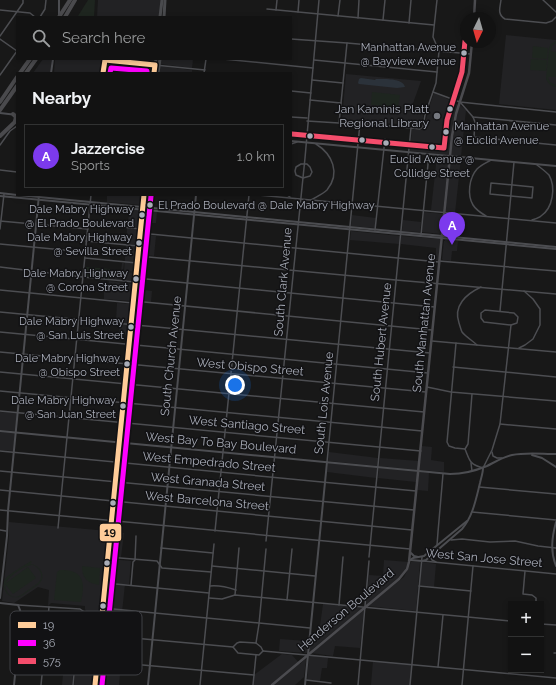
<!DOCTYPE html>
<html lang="en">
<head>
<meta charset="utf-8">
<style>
	:root { --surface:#121212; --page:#1f2020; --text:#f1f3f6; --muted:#9c9e9f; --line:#313232; --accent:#7c3aed }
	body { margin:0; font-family:Raleway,sans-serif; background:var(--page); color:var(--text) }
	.controls { position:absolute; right:12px; bottom:12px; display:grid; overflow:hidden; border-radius:0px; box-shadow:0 2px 6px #0003 }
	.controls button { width:36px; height:36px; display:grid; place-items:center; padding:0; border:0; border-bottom:1px solid var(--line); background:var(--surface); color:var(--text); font:20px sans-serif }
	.compass { position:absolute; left:460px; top:12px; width:36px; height:36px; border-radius:50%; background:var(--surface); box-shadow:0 2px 6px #0003; rotate:185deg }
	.you { position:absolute; left:235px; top:385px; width:14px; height:14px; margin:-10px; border:3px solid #fff; border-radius:50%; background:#1a73e8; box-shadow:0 0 0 6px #1a73e833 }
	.badge { display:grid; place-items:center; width:26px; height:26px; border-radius:50%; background:var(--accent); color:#fff; font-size:13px; font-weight:700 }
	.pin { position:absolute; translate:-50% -33px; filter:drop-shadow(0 1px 2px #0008) }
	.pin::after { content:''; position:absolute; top:21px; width:14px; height:12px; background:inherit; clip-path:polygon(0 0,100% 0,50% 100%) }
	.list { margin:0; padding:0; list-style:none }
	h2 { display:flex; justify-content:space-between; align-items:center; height:52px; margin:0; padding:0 16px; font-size:17px }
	h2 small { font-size:13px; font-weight:400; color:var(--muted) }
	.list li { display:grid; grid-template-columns:26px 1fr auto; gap:12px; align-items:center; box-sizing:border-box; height:64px; margin:0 8px 8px; padding:0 8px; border:1px solid var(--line); border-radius:0px }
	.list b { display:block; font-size:15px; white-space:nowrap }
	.list p { margin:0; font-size:13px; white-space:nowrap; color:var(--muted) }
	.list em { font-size:13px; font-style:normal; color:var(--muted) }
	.icon { flex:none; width:22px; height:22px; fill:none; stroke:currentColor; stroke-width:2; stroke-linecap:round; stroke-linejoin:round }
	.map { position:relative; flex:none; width:556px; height:685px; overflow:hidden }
	.search { position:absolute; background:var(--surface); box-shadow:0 2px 6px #0003; left:16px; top:16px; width:276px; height:44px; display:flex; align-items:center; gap:10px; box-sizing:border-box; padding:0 14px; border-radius:0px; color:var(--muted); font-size:15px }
	.panel { position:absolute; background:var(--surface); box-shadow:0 2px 6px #0003; left:16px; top:72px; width:276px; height:124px; border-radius:0px }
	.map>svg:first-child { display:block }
	.built { fill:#222224 }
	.green { fill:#1e251f; fill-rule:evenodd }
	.water { fill:#2b323a }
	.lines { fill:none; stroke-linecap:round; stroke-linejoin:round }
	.minor { stroke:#4c4d51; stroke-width:1.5 }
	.tertiary { stroke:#4c4d51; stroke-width:2 }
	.secondary { stroke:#4b4b4f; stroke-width:2.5 }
	.primary { stroke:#494a4d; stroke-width:3 }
	.motorway { stroke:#4a4a4d; stroke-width:4 }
	.bus-1-casing { stroke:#121214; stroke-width:8 }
	.bus-2-casing { stroke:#121214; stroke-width:8 }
	.bus-3-casing { stroke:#121214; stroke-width:8 }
	.bus-1 { stroke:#fc9; stroke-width:5 }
	.bus-2 { stroke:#f0f; stroke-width:5 }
	.bus-3 { stroke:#f44d6c; stroke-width:5 }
	.bus-dot { fill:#a9adb8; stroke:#121214; stroke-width:1.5 }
	.poi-dot { fill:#767980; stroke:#121214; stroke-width:1.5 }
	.labels { text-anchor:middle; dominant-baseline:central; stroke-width:3; stroke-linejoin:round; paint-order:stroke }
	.bus-label { font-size:11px; fill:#a9adb8; stroke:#121214; text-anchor:end }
	.poi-label { font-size:12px; fill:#a9adb8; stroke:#121214; text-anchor:end }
	.street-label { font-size:12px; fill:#a9adb8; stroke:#121214 }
	.key { fill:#121214; stroke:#3f4045; stroke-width:1 }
	.key-label { font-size:11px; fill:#a9adb8 }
	.line-badge { stroke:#121214; stroke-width:1.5 }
	.pale-badge-label { font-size:11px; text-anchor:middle; font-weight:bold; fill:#111 }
</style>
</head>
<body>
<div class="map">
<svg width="556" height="685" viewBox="0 0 556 685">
	<rect width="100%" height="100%" fill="#181818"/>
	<g class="built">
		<path d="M98 0H161L159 17H97Z"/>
		<path d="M506 35 556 40V110L499 104Z"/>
		<path d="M43 59H52L50 73H33Z"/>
		<path d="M55 59H155L154 73H54Z"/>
		<path d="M160 59H193L192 68 160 64Z"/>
		<path d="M160 66 192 70V73H159Z"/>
		<path d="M346 74 421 81 412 106 424 110 422 125 421 126 342 119Z"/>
		<path d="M434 93 444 97 458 105 453 121 449 155 410 151 412 129 421 130 424 127 430 105Z"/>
		<path d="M460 105 466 110 461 156 451 155 455 121Z"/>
		<path d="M437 156 449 157 443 212 431 210Z"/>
		<path d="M451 157 461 158 455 213 445 212Z"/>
		<path d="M107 195H143L142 205 107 202Z"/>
		<path d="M129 209 140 210 139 228 128 227Z"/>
		<path d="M147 211 157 212 156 223H151L150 233 144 232 143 231 145 213Z"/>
		<path d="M424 212 443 214 441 234 422 232Z"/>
		<path d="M445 214 455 215 453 230 458 231V236L443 234Z"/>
		<path d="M352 215 376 218 375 228 351 226Z"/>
		<path d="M403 220 421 222 420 232 402 231Z"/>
		<path d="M127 228 139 230 138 245 126 244Z"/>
		<path d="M351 231 400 236 399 244 350 240Z"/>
		<path d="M145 234 156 236 154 256 140 254 142 236V235Z"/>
		<path d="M401 236 441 239 439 261 436 260V248L401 244Z"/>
		<path d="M445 240H458L457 251H452L451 261 443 260 442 259 444 241H445Z"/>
		<path d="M126 245 137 247 135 272 124 271Z"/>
		<path d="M140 257 148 258 144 290 152 291 151 302 143 301 141 324 134 323Z"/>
		<path d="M122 263H124L123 271 135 273V281L109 279 110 271 121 272Z"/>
		<path d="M109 281 132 284 131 301 104 299V289H108Z"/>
		<path d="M117 303 131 304 128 335 119 334 120 322H116Z"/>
		<path d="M0 412 17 413 15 431 0 430Z"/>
		<path d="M0 432 15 433 13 451 0 450Z"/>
		<path d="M422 446 432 447 431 460 444 462V472L419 470Z"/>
		<path d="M329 452 378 458 377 466 328 461Z"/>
		<path d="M380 458 419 461 418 470 379 466Z"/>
		<path d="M328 463 377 468 376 478 327 472Z"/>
		<path d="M379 468 418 472 416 482 378 478Z"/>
		<path d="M419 472 429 473 428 491 417 490Z"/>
		<path d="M9 522 108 531 104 563 101 608 93 685H74L80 627 82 624 89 622V618L85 609V606L51 603 48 606 49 590 38 587 14 603 2 601 9 536Z"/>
		<path d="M111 532 124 533 121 557 109 556Z"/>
		<path d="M110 559 131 561 129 584H125L117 660 101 659Z"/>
		<path d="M384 560 409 562 402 575 366 605 369 575 383 576Z"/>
		<path d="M411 562H420L416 611 367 606 404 577 408 569Z"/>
		<path d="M422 562 436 564 434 587 420 585Z"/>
		<path d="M323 604 363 608 309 652 311 633H319Z"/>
		<path d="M364 609 360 648 335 646 333 656 311 653Z"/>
		<path d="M67 633 77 634 72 685H62Z"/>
		<path d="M309 633 307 653 279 651 280 639 307 641Z"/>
		<path d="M282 654 292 655 300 664 305 659 306 660 304 677 295 685H254V675Z"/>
		<path d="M309 655 332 658H328L327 668H322L320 681 307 680Z"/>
		<path d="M373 661 412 664 410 685H371Z"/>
		<path d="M98 662 121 664 119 685H96Z"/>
	</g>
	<g class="green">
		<path d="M88 0H95L94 17H78V16Z"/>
		<path d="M556 41V43L552 46 551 51 556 52V77H548L550 82 556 85V87C551 86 547 83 546 78L549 48 551 44Z"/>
		<path d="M533 46 548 48 547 59 532 58Z"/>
		<path d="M531 59 547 60 546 71 530 70Z"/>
		<path d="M372 92 400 95 398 107 371 105Z"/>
		<path d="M86 267 110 269 109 279 85 276Z"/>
		<path d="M31 561 32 562 30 564C40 565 47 576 39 584 34 588 28 591 23 595 11 603 0 590 5 579 8 575 26 564 31 561ZM33 565C40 568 45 577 38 583 36 585 32 587 30 589 26 591 23 595 19 596 11 600 5 591 5 584L13 594 36 578 28 567 6 583V582C11 575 24 565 33 565Z"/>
		<path d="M82 566 100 568 99 585C87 583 82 578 82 566Z"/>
		<path d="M60 570C66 570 70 570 76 573 86 580 83 592 81 602L54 600 57 572Z"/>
	</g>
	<path class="water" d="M361 78 375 80 376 79C385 79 403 78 405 87L397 88 359 84 358 83 359 79Z"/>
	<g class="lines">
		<g class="minor">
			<path d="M501 0C500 8 497 14 505 19L546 23 552 21 556 17"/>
			<path d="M543 0 556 12"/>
			<path d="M267 9 434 25"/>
			<path d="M0 10 30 13 35 17"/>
			<path d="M276 10 277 0"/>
			<path d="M298 12 299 0"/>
			<path d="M338 16 340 0"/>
			<path d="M40 17 45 9 46 0"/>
			<path d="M358 18 359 0"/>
			<path d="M383 20 385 0"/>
			<path d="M409 23 411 0"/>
			<path d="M0 36 23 3V0"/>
			<path d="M0 39 17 51 0 75"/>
			<path d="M291 39 347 43 471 54"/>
			<path d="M223 59 313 68"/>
			<path d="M314 60 437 72"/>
			<path d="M155 65 205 70"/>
			<path d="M204 73 206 59"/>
			<path d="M312 80 343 83"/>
			<path d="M291 91 311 93"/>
			<path d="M433 92 460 102 556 112"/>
			<path d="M310 100 341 103"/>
			<path d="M460 102 473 117 556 125"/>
			<path d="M291 117 307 118"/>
			<path d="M473 117 475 122 474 137 556 145"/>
			<path d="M307 121 339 123 348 122 411 128 420 129 423 127 425 115 436 83 439 51 433 37 437 0"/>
			<path d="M339 123 347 43"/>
			<path d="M291 144 297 142"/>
			<path d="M0 145 10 131 17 126"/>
			<path d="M301 164H307L310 167 312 172 310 176 303 178 296 175 295 171 296 167Z"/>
			<path d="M0 170 17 172"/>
			<path d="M491 183 533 187 532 198 490 194Z"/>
			<path d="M258 195 556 223"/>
			<path d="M287 195 290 197"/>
			<path d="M311 200C316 197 323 194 327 190 341 173 332 154 316 144"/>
			<path d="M486 216C481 213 476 210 473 205 467 195 469 178 477 169 481 165 486 163 491 160"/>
			<path d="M532 220C535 219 539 218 541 216 553 208 556 187 549 175 545 171 541 168 537 165"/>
			<path d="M0 221 88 229"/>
			<path d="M88 223 140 229"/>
			<path d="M0 229 4 194"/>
			<path d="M375 230 385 139"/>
			<path d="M140 233 439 262"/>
			<path d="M421 235 429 154"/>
			<path d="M86 241 138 246"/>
			<path d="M0 244 85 252"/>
			<path d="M138 256 396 280 556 294"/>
			<path d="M85 258 137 263"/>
			<path d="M439 261 556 271"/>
			<path d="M0 267 83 277 135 282"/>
			<path d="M136 278 435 307"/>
			<path d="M0 290 133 303"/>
			<path d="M134 301 432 330"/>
			<path d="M485 310 514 313 518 317 517 323 511 325 484 322 481 318V313Z"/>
			<path d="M500 311 514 162"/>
			<path d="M0 312 430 353"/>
			<path d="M0 332 428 373"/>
			<path d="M432 341 556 352"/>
			<path d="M456 343 447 442 449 446 455 448 465 449C470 461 469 464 483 468L492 450 500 424 511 325"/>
			<path d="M477 345C473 341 466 337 462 332 461 330 460 326 459 323 453 306 466 294 481 287"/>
			<path d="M519 348 525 345 533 339 540 325V309L533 299 524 291"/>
			<path d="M0 352 426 392"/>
			<path d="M453 367 556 377"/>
			<path d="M0 372 424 412"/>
			<path d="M427 387 451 392 556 401"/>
			<path d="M0 391 422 431"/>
			<path d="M0 411 421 451"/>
			<path d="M500 424 556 429"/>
			<path d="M465 449 468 444 472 394"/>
			<path d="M0 451 416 491"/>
			<path d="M492 452 493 456 497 458H502"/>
			<path d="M327 462 360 123"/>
			<path d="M471 463 472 471"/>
			<path d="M0 471 414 510"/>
			<path d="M479 487 556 494"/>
			<path d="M0 490 412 530"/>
			<path d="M0 510 410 549"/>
			<path d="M472 512 556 520"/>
			<path d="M58 528 91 195"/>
			<path d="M0 530 6 531"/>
			<path d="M215 531 249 195"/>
			<path d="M451 540 462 539 490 542 515 541 538 546 556 548"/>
			<path d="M266 541 305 158 319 0"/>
			<path d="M437 545 438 532 443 474"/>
			<path d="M161 548 213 553"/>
			<path d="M428 553 432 560 436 562"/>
			<path d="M108 557 157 561 162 568 211 572"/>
			<path d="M369 557 411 128"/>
			<path d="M423 561 556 574"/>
			<path d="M212 566 315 576"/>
			<path d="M525 571 523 594 532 595 536 598V604"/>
			<path d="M105 583 209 593"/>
			<path d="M131 585 133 562 135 560 136 536"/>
			<path d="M210 586C220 585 227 587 236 590"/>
			<path d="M419 586 471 591"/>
			<path d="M235 595 239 548"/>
			<path d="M209 598 222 599 235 595 511 621"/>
			<path d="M287 600 292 549"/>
			<path d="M18 605 80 609 86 613 87 620"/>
			<path d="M339 605 343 557"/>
			<path d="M103 608 310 628"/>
			<path d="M541 624 556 625"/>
			<path d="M20 628 78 633"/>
			<path d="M100 635 233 647 238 653 259 655 263 651"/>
			<path d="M256 643 259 624 266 549"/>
			<path d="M233 647 237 643 240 642 256 643 261 647 263 651"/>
			<path d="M263 651 556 678"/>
			<path d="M554 653H556"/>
			<path d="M98 661 254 675"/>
			<path d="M438 667 443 615"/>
			<path d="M306 680 331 683"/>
			<path d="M41 685 49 607"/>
			<path d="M73 685 78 633 80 623 87 620 101 622"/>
			<path d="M200 685 214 544"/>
			<path d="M253 685 256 655"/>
			<path d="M358 685 369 561"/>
			<path d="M410 685 422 557"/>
			<path d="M462 685 473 566"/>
		</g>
		<g class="tertiary">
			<path d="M59 15V0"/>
			<path d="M51 73 53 59"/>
			<path d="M0 113 17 115"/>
			<path d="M291 141 556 166"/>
			<path d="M0 193 17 195"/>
			<path d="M18 195 556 247"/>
			<path d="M0 196 556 249"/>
			<path d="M0 431 450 474C463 474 475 471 487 466 495 462 503 457 512 455 526 452 542 454 556 454"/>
			<path d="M532 455 542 458 556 467"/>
			<path d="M556 522C552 537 550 551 556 566"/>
			<path d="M411 553 414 556 418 557"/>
			<path d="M410 560 422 561 426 560 462 529C473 516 476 499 480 483 481 478 483 473 483 468"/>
			<path d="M410 560 413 558 424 556 467 521"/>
			<path d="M0 598 7 536 8 511 39 195"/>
			<path d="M0 603 18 605 20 610 21 616 14 685"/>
			<path d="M148 685 196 195"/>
			<path d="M305 685 327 462"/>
		</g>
		<g class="secondary">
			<path d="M474 18 475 0"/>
			<path d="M272 685 399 579 407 569 409 562 452 136 456 114 469 73 472 42"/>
		</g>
		<g class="primary">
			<path d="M160 17 162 0"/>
			<path d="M164 17 165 0"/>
			<path d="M154 73 156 59"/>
			<path d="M158 73 160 59"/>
			<path d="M95 685 144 195"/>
		</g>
		<g class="motorway">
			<path d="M59 17 70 0"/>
			<path d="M65 17 75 0"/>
			<path d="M20 73 30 59"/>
			<path d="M26 73 36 59"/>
			<path d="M0 102 17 77"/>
			<path d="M0 110 17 86"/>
			<path d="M13 114 16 117 15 121"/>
			<path d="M0 136 17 120"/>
		</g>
		<g class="bus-1-casing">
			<g id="bus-1">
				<path d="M103 73 105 60 155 65 154 73"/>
				<path d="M95 685 144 195"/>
			</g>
		</g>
		<g class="bus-2-casing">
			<g id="bus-2">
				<path d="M110 73 111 68 147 71V72"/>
				<path d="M102 685 151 196"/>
			</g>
		</g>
		<g class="bus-3-casing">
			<path id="bus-3" d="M292 134 444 148 447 120 462 72 465 41"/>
		</g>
		<use href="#bus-1" class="bus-1"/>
		<use href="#bus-2" class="bus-2"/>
		<use href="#bus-3" class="bus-3"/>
	</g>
	<g class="bus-dot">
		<circle cx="464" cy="53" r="3.5"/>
		<circle cx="450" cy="109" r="3.5"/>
		<circle cx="446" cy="132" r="3.5"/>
		<circle cx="310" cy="136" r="3.5"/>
		<circle cx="362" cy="140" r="3.5"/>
		<circle cx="386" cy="143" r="3.5"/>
		<circle cx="432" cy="147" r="3.5"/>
		<circle cx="150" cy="205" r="3.5"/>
		<circle cx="142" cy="215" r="3.5"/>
		<circle cx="139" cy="243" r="3.5"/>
		<circle cx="136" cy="279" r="3.5"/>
		<circle cx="131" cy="327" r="3.5"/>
		<circle cx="127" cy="364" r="3.5"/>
		<circle cx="123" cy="406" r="3.5"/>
		<circle cx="113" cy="503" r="3.5"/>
		<circle cx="107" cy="563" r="3.5"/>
		<circle cx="103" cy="606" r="3.5"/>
	</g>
	<circle class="poi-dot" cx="437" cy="116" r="4"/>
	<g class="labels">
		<g class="bus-label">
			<text x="456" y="47">Manhattan Avenue<tspan x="456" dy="14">@ Bayview Avenue</tspan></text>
			<text x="454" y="126" text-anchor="start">Manhattan Avenue<tspan x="454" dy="14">@ Euclid Avenue</tspan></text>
			<text x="432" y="159" text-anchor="middle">Euclid Avenue @<tspan x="432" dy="14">Collidge Street</tspan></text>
			<text x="158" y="205" text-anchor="start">El Prado Boulevard @ Dale Mabry Highway</text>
			<text x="134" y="209">Dale Mabry Highway<tspan x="134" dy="14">@ El Prado Boulevard</tspan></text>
			<text x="132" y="237">Dale Mabry Highway<tspan x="132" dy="14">@ Sevilla Street</tspan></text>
			<text x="128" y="273">Dale Mabry Highway<tspan x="128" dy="14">@ Corona Street</tspan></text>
			<text x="124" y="321">Dale Mabry Highway<tspan x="124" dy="14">@ San Luis Street</tspan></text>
			<text x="120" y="358">Dale Mabry Highway<tspan x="120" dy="14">@ Obispo Street</tspan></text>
			<text x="116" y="400">Dale Mabry Highway<tspan x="116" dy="14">@ San Juan Street</tspan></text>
		</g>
		<g class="poi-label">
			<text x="429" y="109">Jan Kaminis Platt<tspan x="429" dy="14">Regional Library</tspan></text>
		</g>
		<g class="street-label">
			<text transform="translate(283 282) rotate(-85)">South Clark Avenue</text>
			<text transform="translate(424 323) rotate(-84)">South Manhattan Avenue</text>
			<text transform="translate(381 342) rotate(-84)">South Hubert Avenue</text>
			<text transform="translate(171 356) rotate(-84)">South Church Avenue</text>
			<text transform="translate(250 367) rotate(5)">West Obispo Street</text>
			<text transform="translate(324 403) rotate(-84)">South Lois Avenue</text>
			<text transform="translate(247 425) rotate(5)">West Santiago Street</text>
			<text transform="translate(221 443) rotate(5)">West Bay To Bay Boulevard</text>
			<text transform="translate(209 462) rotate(5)">West Empedrado Street</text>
			<text transform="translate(208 482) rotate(5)">West Granada Street</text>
			<text transform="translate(207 501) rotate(5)">West Barcelona Street</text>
			<text transform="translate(484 558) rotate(5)">West San Jose Street</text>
			<text transform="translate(346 610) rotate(-40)">Henderson Boulevard</text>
		</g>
	</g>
	<rect x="10" y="611" width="132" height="64" rx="6" class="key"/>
	<rect x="18" y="622" width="18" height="6" fill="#fc9"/>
	<rect x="18" y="640" width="18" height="6" fill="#f0f"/>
	<rect x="18" y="658" width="18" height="6" fill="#f44d6c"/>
	<g class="key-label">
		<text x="43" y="629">19</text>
		<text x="43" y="647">36</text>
		<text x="43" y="665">575</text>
	</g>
	<rect class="line-badge" x="99" y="523" width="23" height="19" rx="4" fill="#fc9"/>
	<g class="pale-badge-label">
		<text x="110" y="536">19</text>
	</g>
</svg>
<div class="controls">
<button>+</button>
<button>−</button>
</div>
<svg class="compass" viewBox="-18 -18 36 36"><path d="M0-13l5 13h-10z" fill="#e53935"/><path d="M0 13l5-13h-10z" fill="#9c9e9f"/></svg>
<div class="you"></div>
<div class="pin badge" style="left:452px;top:245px">A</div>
<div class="search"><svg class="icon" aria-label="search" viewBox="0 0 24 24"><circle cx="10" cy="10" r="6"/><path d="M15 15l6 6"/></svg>Search here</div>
<section class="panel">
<h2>Nearby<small></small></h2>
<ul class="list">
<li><span class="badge">A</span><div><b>Jazzercise</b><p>Sports</p></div><em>1.0 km</em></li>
</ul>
</section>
</div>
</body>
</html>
